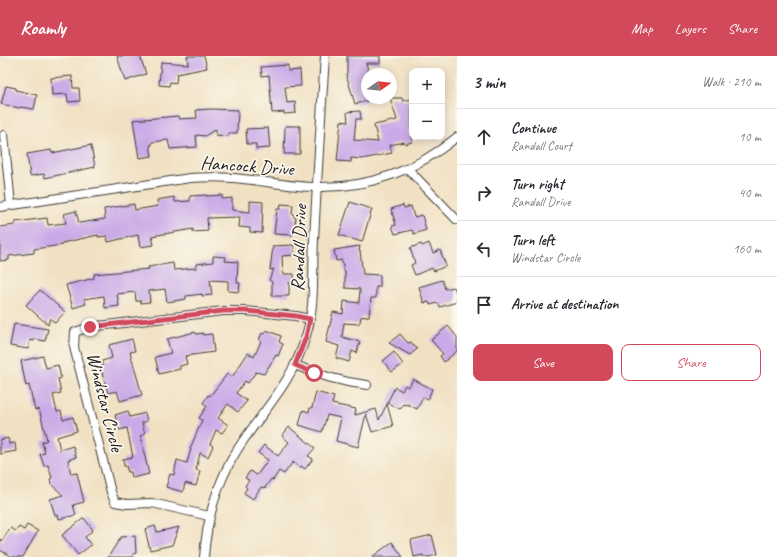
<!DOCTYPE html>
<html lang="en">
<head>
<meta charset="utf-8">
<style>
	:root { --surface:#fff; --page:#f7f7f7; --text:#2b2b33; --muted:#7c7c81; --line:#e1e1e2; --accent:#d1495b }
	body { margin:0; font-family:Caveat,sans-serif; background:var(--page); color:var(--text) }
	.controls { position:absolute; right:12px; top:12px; display:grid; overflow:hidden; border-radius:8px; box-shadow:0 2px 10px #0003 }
	.controls button { width:36px; height:36px; display:grid; place-items:center; padding:0; border:0; border-bottom:1px solid var(--line); background:var(--surface); color:var(--text); font:20px sans-serif }
	.compass { position:absolute; left:361px; top:12px; width:36px; height:36px; border-radius:50%; background:var(--surface); box-shadow:0 2px 10px #0003; rotate:76deg }
	.stop { position:absolute; width:12px; height:12px; margin:-9px; border:3px solid #d1495b; border-radius:50%; background:#fff }
	.stop.end { background:#d1495b; border-color:#fff; box-shadow:0 1px 4px #0008 }
	.list { margin:0; padding:0; list-style:none }
	h2 { display:flex; justify-content:space-between; align-items:center; height:52px; margin:0; padding:0 16px; font-size:17px }
	h2 small { font-size:13px; font-weight:400; color:var(--muted) }
	.list li { display:grid; grid-template-columns:26px 1fr auto; gap:12px; align-items:center; box-sizing:border-box; height:56px; padding:0 16px; border-top:1px solid var(--line) }
	.list b { display:block; font-size:15px; white-space:nowrap }
	.list p { margin:0; font-size:13px; white-space:nowrap; color:var(--muted) }
	.list em { font-size:13px; font-style:normal; color:var(--muted) }
	.actions { display:flex; gap:8px; padding:12px 16px }
	.actions a { flex:1; padding:9px 0; border:1px solid var(--accent); border-radius:8px; text-align:center; font-size:14px; color:var(--accent) }
	.actions .main { background:var(--accent); color:#fff }
	.icon { flex:none; width:22px; height:22px; fill:none; stroke:currentColor; stroke-width:2; stroke-linecap:round; stroke-linejoin:round }
	.map { position:relative; flex:none; width:457px; height:501px; overflow:hidden }
	header { display:flex; align-items:center; gap:24px; box-sizing:border-box; height:56px; padding:0 20px; background:var(--accent); color:#fff }
	header strong { font-size:19px }
	nav { display:flex; gap:22px; margin-inline-start:auto; font-size:14px }
	main { display:flex }
	aside { flex:1; background:var(--surface) }
	.map>svg:first-child { display:block }
	.building { fill:#c9a9e7 }
	.lines { fill:none; stroke-linecap:round; stroke-linejoin:round }
	.minor-casing { stroke:#3c3a35; stroke-width:10 }
	.minor { stroke:#fff; stroke-width:8 }
	.route { stroke:#d1495b; stroke-width:5 }
	.labels { text-anchor:middle; dominant-baseline:central; stroke-width:3.5; stroke-linejoin:round; paint-order:stroke }
	.street-label { font-size:19px; fill:#1c1c1c; stroke:#fbf7ec }
</style>
</head>
<body>
<header>
<strong>Roamly</strong>
<nav><a>Map</a><a>Layers</a><a>Share</a></nav>
</header>
<main>
<div class="map">
<svg width="457" height="501" viewBox="0 0 457 501">
	<rect width="100%" height="100%" fill="#fbf7ec"/>
	<filter id="ink" filterUnits="userSpaceOnUse"><feTurbulence type="fractalNoise" baseFrequency=".025" numOctaves="2"/><feDisplacementMap in="SourceGraphic" scale="8" xChannelSelector="R" yChannelSelector="G"/><feConvolveMatrix kernelMatrix="1 2 1 2 8 2 1 2 1" color-interpolation-filters="sRGB"/></filter>
	<filter id="wash" filterUnits="userSpaceOnUse"><feTurbulence type="fractalNoise" baseFrequency=".012" numOctaves="4" result="noise"/><feDisplacementMap in="SourceGraphic" scale="16" xChannelSelector="R" yChannelSelector="G"/><feGaussianBlur stdDeviation="0.9" result="paint"/><feColorMatrix in="noise" values="0 0 0 0 0 0 0 0 0 0 0 0 0 0 0 0 0 1.4 0 .05"/><feComposite in="paint" operator="in"/></filter>
	<g filter="url(#wash)">
		<rect width="100%" height="100%" fill="#f1e1c3"/>
		<g id="blocks">
			<g class="building">
				<path d="M117 0H140L146 18 125 25Z"/>
				<path d="M187 0H204L207 12 177 18 176 27 170 26 169 30 159 29 161 6 188 8Z"/>
				<path d="M347 0H380V7H366L369 18H367V45L355 48 346 18 347 17Z"/>
				<path d="M288 9V15L300 14 301 30 285 31 287 47 295 46 296 57 284 58V56L272 57 269 19 262 20 261 11Z"/>
				<path d="M72 20 73 32H79L80 45 68 46 67 38 52 39 51 22Z"/>
				<path d="M6 30 16 32V34L37 39 34 53 20 51 19 52 1 48Z"/>
				<path d="M390 42H402L403 45 412 43V86L405 88 404 86 390 89 392 97 362 103 351 102V106L337 105 341 65 348 66 347 56 360 55 361 63H356L354 84 378 86 374 69 397 64Z"/>
				<path d="M210 53 238 54 237 77H229L228 80 216 79V73L205 80 196 79 197 91 170 93 168 84 152 86V89H150L152 100 139 102 133 64 178 60 179 63 197 62 196 54Z"/>
				<path d="M285 70H300V98H284Z"/>
				<path d="M268 72 270 92 256 93V88H247L246 73Z"/>
				<path d="M91 89 95 111 45 122 44 118 30 120 27 98 51 94 52 97Z"/>
				<path d="M206 139V140L222 139V143L232 142V154L250 156V145L263 146 262 177 250 176V172L239 171 240 161 207 162 208 175 193 176V173L152 180 154 189 140 191 138 179 108 186 107 180 98 181V179L62 187V189L34 193V197L9 200V204L0 205V171L15 169V166L47 162 48 169 66 167 64 158 76 155 79 167 105 163 104 153 134 148 135 154 158 150 157 144 174 141 175 146 190 145V140Z"/>
				<path d="M350 146 372 153 362 186 339 179Z"/>
				<path d="M281 148 293 149 292 158H294V161L296 162 293 179 274 178 277 153H280Z"/>
				<path d="M403 149 404 152 411 150 414 161 422 159 426 174 414 178 412 174 395 178 392 170 396 169 391 153Z"/>
				<path d="M429 187 433 197 440 194 446 210 434 215 432 212 415 219 411 209 415 207 410 192 421 188 422 190Z"/>
				<path d="M294 189V199L282 200 283 218H294V227H289V240H272V226L269 224 274 213 270 214 273 190Z"/>
				<path d="M360 190 359 195H360L363 218 380 219V231H376V242H371L369 260 361 261 360 266 358 268 344 267 342 281 360 286 357 297 352 295 349 306 336 302 339 290 326 286 333 256 343 258 344 245 359 247 360 233 345 232V215H344L342 204 336 205 334 194Z"/>
				<path d="M213 200 226 201 225 205 238 206 237 227H240L239 236 228 235V225L210 224 212 239 202 240V238L186 240V243L167 246 165 233 149 235 150 246 141 247V245H136L135 236 117 238 119 250 105 252 104 240 84 243 86 248 73 252 66 229 94 222V218L149 213 148 211 173 207 174 214 196 212V208L213 206Z"/>
				<path d="M442 224 445 233 454 231 457 239V246L440 251 438 247 430 249 429 246 424 247 419 231Z"/>
				<path d="M40 234 65 256 55 267 50 262 48 269 26 249Z"/>
				<path d="M14 268 48 273 45 285 34 283V285L30 284 28 293 10 290Z"/>
				<path d="M448 270 457 281V295L444 306 440 300 443 298 431 284Z"/>
				<path d="M266 274 281 280 279 286 283 288 278 300 276 299 264 318 256 316 248 327 245 325 236 337 247 345 238 356 228 348 218 362 228 369 222 377 216 374 210 388 213 390 208 401 200 397 196 414 200 415 196 430 185 427 183 436 166 431 170 418 174 419 177 404 187 407 191 393H190L202 364 199 362 207 350 203 347 208 339 210 340 228 317 232 321 248 297 254 301 261 285 259 284 262 277 264 278Z"/>
				<path d="M195 276 196 278 203 277V279L212 278 214 296 185 300 187 308 180 310V313L159 318 155 301 171 297 167 283Z"/>
				<path d="M400 278 408 287 411 286 417 293 410 299 389 287Z"/>
				<path d="M132 283 135 295 130 296 142 339 120 345 117 335 108 337 100 310H102V305L112 302 109 289Z"/>
				<path d="M394 296 403 308 392 316 383 305Z"/>
				<path d="M43 300 46 312 58 309 61 322 58 323 61 337 53 339 57 356 61 355 63 364 73 361 77 375 57 381 60 394 73 390 76 401 68 404 71 418 77 417 84 446 73 449 76 459 59 463 58 459H55L50 443 63 439 51 428 50 423 52 422 48 409 44 410 40 398 45 397 42 386 47 384 39 353 35 354 29 329 26 330 21 305Z"/>
				<path d="M413 323 432 333 428 343 423 341 417 353 407 348 406 349 403 348 400 353 387 347 395 331 402 335 405 329 409 331Z"/>
				<path d="M316 336 334 341 332 348 356 353 355 359 376 353 379 364 387 348 393 370 372 376 366 358 358 391 336 385 341 362 327 359 322 376 299 369 303 354 309 356 310 352H312Z"/>
				<path d="M128 355 130 361 145 357 147 365 142 367 145 378 140 380 149 418 132 422 131 416H128L126 410H124L123 403 133 401 127 372 119 374 115 359Z"/>
				<path d="M289 371 315 392 308 400 313 403 305 413 301 410 300 412 293 406 284 418 279 415 273 424 271 423 265 432 261 431 253 443 244 437 247 432 245 430 249 424 245 422 250 415 257 419 268 404 258 397 264 389 278 400 289 386 282 380Z"/>
				<path d="M8 382 9 388 15 387 16 395 0 398V384Z"/>
				<path d="M84 462 93 474 85 481 91 489 78 499 62 479Z"/>
				<path d="M27 469 38 475 23 501H12L0 494V483L2 485 10 472 16 475 19 471 24 474Z"/>
				<path d="M155 470 157 476 179 471 172 489 150 494 145 473Z"/>
				<path d="M432 479 437 499 428 501H423V499L414 501 411 484Z"/>
				<path d="M135 480 136 497 133 498V501H108L121 481Z"/>
				<path d="M392 486 403 501H372Z"/>
			</g>
		</g>
	</g>
	<g filter="url(#ink)">
		<use href="#blocks" fill-opacity="0" stroke="#3c3a35" stroke-width="1"/>
		<g class="lines">
			<g class="minor-casing">
				<g id="minor">
					<path d="M4 79 11 149"/>
					<path d="M408 113 457 164"/>
					<path d="M0 151 190 122C204 121 218 121 233 122 261 124 289 131 317 131 369 132 417 114 457 81"/>
					<path d="M295 309C320 319 340 326 367 329"/>
					<path d="M209 460 152 447 127 448 115 446 111 436 74 291 75 276 90 271 223 255H246L296 260 310 263"/>
					<path d="M204 501C207 459 219 420 243 385 268 349 293 324 306 280 316 248 312 217 314 184 317 123 321 61 325 0"/>
				</g>
			</g>
			<use href="#minor" class="minor"/>
		</g>
	</g>
	<g class="lines" filter="url(#ink)">
		<path class="route" d="M90 271 223 255H246L296 260 310 263 306 281 295 309 314 317"/>
	</g>
	<g class="labels">
		<g class="street-label">
			<text transform="translate(247 110) rotate(4)">Hancock Drive</text>
			<text transform="translate(299 192) rotate(-88)">Randall Drive</text>
			<text transform="translate(105 346) rotate(76)">Windstar Circle</text>
		</g>
	</g>
</svg>
<div class="controls">
<button>+</button>
<button>−</button>
</div>
<svg class="compass" viewBox="-18 -18 36 36"><path d="M0-13l5 13h-10z" fill="#e53935"/><path d="M0 13l5-13h-10z" fill="#7c7c81"/></svg>
<div class="stop" style="left:314px;top:317px"></div>
<div class="stop end" style="left:90px;top:271px"></div>
</div>
<aside>
<h2>3 min<small>Walk · 210 m</small></h2>
<ul class="list">
<li><svg class="icon" aria-label="ahead" viewBox="0 0 24 24"><path d="M12 20V5M6 11l6-6 6 6"/></svg><div><b>Continue</b><p>Randall Court</p></div><em>10 m</em></li>
<li><svg class="icon" aria-label="right" viewBox="0 0 24 24"><path d="M7 20v-9h11M14 6l5 5-5 5"/></svg><div><b>Turn right</b><p>Randall Drive</p></div><em>40 m</em></li>
<li><svg class="icon" aria-label="left" viewBox="0 0 24 24"><path d="M17 20v-9H6M10 6l-5 5 5 5"/></svg><div><b>Turn left</b><p>Windstar Circle</p></div><em>160 m</em></li>
<li><svg class="icon" aria-label="arrive" viewBox="0 0 24 24"><path d="M6 21V4h12l-3 4 3 4H6"/></svg><div><b>Arrive at destination</b></div></li>
</ul>
<div class="actions"><a class="main">Save</a><a>Share</a></div>
</aside>
</main>
</body>
</html>
